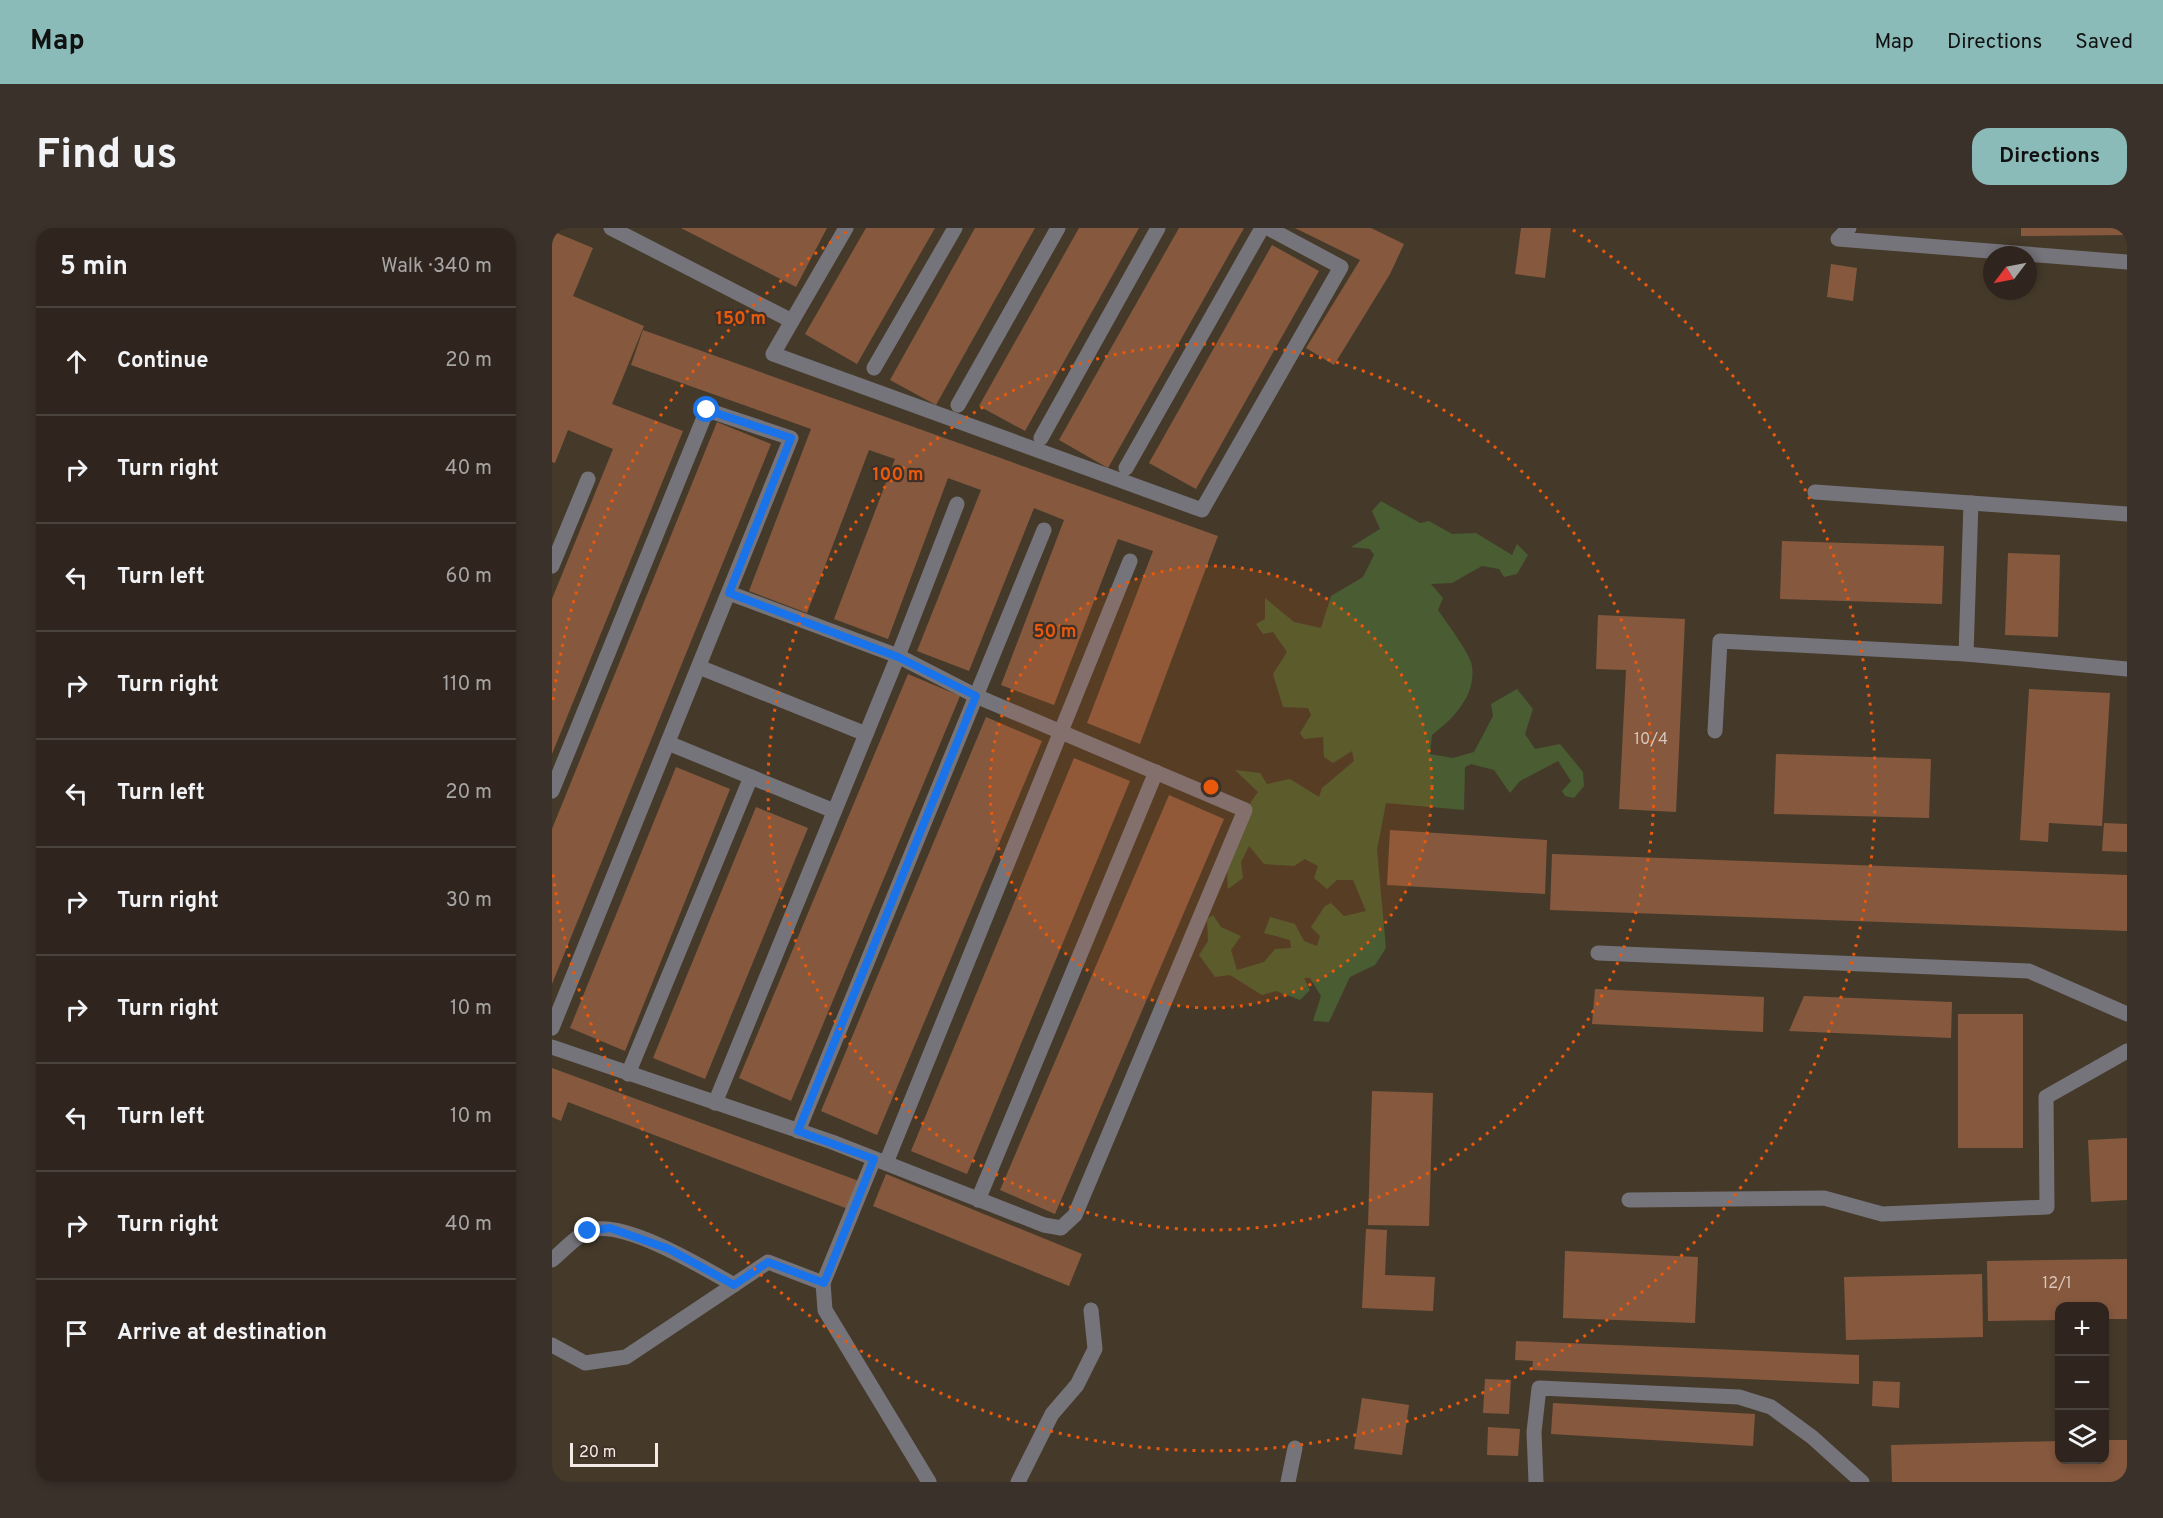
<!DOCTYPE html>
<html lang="en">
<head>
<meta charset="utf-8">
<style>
	:root { --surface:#2f251e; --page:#3b312b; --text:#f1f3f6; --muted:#a7a5a4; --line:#4a423c; --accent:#8bbbb9 }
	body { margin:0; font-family:Overpass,sans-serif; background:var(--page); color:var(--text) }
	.controls { position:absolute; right:18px; bottom:18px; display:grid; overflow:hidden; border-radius:12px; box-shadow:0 3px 9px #0003 }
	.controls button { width:54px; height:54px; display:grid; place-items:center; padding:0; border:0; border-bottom:2px solid var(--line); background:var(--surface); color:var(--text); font:30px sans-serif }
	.compass { position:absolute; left:1431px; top:18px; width:54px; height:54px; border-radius:50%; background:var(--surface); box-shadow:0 3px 9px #0003; rotate:238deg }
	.scale { position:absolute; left:18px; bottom:15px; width:88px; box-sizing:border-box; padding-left:6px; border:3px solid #f4eae5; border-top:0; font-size:16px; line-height:21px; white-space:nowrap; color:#f4eae5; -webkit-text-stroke:4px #3f3128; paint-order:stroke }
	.stop { position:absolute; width:18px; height:18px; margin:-14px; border:4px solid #1a73e8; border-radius:50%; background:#fff }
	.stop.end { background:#1a73e8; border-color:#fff; box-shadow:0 2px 6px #0008 }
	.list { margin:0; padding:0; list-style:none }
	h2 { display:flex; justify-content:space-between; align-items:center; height:78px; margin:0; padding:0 24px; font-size:26px }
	h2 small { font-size:20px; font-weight:400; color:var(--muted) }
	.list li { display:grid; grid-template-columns:39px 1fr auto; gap:18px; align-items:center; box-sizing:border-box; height:108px; padding:0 24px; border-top:2px solid var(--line) }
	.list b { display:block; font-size:22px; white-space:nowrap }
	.list em { font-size:20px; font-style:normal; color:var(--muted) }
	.icon { flex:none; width:33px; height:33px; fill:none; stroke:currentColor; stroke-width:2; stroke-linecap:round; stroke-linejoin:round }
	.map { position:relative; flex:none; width:1575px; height:1254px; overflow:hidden; border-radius:18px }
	header { display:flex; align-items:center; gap:36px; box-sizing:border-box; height:84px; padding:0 30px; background:var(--accent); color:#111 }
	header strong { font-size:28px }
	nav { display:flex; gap:33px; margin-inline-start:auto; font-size:21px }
	.intro { display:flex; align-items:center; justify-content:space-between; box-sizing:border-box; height:144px; padding:0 36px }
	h1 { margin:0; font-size:42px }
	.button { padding:15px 27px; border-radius:18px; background:var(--accent); color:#111; font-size:21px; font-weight:700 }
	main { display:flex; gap:36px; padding:0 36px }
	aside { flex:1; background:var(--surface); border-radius:18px; box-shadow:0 3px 9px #0003 }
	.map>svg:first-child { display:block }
	.industrial { fill:#453a2a; fill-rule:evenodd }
	.green { fill:#495c32 }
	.building { fill:#86593e }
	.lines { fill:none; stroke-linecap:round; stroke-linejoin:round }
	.minor { stroke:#76747b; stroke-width:15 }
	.route { stroke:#1a73e8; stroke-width:8 }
	.ring { fill:none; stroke:#e8590c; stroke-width:3; stroke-dasharray:3 6 }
	.labels { text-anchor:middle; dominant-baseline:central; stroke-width:4.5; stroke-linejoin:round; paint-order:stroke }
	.number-label { font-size:16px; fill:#d8c6bb }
	.centre { fill:#e8590c; stroke:#3f3128; stroke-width:3 }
	.ring-label { font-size:18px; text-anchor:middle; font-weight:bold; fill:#e8590c; stroke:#3f3128; stroke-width:4.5; stroke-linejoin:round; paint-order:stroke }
</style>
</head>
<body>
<header>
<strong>Map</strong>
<nav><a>Map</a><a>Directions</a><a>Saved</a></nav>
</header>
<div class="intro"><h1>Find us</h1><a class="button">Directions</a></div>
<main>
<aside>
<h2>5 min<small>Walk · 340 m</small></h2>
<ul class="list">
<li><svg class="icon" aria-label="ahead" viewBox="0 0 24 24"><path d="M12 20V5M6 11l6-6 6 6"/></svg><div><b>Continue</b></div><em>20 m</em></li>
<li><svg class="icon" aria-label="right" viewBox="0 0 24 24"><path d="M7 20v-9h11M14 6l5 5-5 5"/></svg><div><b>Turn right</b></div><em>40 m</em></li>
<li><svg class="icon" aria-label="left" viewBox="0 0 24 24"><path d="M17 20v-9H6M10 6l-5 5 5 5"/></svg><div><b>Turn left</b></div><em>60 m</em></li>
<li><svg class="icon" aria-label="right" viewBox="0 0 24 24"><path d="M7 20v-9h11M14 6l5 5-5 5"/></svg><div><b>Turn right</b></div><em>110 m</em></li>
<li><svg class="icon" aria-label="left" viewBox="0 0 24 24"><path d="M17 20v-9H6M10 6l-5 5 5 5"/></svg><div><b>Turn left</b></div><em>20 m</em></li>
<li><svg class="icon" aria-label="right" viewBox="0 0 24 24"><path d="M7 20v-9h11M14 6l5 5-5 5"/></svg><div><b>Turn right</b></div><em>30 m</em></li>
<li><svg class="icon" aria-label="right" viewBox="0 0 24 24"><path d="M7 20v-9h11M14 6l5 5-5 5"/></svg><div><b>Turn right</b></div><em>10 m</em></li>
<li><svg class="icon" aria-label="left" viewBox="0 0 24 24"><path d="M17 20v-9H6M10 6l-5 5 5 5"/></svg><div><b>Turn left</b></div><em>10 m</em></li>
<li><svg class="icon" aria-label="right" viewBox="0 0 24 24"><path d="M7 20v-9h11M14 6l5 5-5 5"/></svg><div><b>Turn right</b></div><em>40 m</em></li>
<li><svg class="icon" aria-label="arrive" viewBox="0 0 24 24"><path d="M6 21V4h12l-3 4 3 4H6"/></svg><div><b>Arrive at destination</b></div></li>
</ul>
</aside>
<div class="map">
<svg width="1575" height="1254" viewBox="0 0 1575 1254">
	<rect width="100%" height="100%" fill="#3f3128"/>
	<path class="industrial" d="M0 0H1575V1254H0ZM1440 27H1476V63H1440ZM1508 1078H1552V1232H1508Z"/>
	<path class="green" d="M829 273 868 295 877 293 900 306 924 305 960 327 965 316 976 327 965 346 952 349 947 341 930 338 900 355 879 356 891 370 886 382C894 394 918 425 920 438 924 468 902 490 880 507L878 526 901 530 922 524 941 488 939 476 965 461 981 481 973 506 983 521 1008 516 1031 544 1032 558 1022 570 1013 568 1010 563 1019 553 1006 533 968 553 958 565 942 542 919 536 913 539 912 582 834 575 825 622 834 720 823 737 798 749 777 794 761 793 769 768 758 750H752L758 762 748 772 724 763 710 767 678 747 663 749 647 727 656 713 655 691 661 687 669 699 689 708 679 722 685 742 712 734 723 721 739 720 738 712 712 705 718 689 743 696 752 713 765 718 768 708 759 699 773 678 779 675 792 688 814 683 801 652H785L775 661 762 650 766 638 753 631 742 638 712 636 697 618 689 634 691 650 676 661C672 628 686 590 706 564L683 542 708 545 715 556 738 551 767 569 770 560 802 533 800 523 781 535 772 529 771 509 752 511 748 505 759 487 756 480 731 479 721 446 735 424 721 404 711 406 704 396 713 391V370L742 394 769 400 779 368 811 349 822 327 818 321 799 319 828 301 820 283Z"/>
	<g class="building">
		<path d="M129 0H275L244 59Z"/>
		<path d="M314 0H383L305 136 253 106Z"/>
		<path d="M423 0H483L384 177 338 152Z"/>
		<path d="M527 0H587L473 203 427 178Z"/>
		<path d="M627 0H692L556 240 507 212Z"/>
		<path d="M743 0H819L852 16 838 46 782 137 754 120 808 32Z"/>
		<path d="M969 0H999L993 50 963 46Z"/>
		<path d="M1469 0H1575V7L1469 8Z"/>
		<path d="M0 3 41 20 21 68 92 98 60 176 131 203 0 526V371L61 221 16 202 3 235 0 234Z"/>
		<path d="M720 17 767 43 644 261 597 235Z"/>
		<path d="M1279 36 1305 40 1301 73 1275 69Z"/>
		<path d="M91 102 666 308 588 516 535 495 601 323 566 311 502 477 449 457 512 292 482 280 417 443 365 423 429 262 396 250 336 411 282 391 343 231 317 222 255 385 197 363 259 201 79 137Z"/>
		<path d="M165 194 219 216 0 756V601Z"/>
		<path d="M1230 313 1392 318 1390 376 1228 371Z"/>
		<path d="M1456 325 1508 327 1506 409 1453 407Z"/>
		<path d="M1046 387 1133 391 1124 584 1067 581 1074 442 1044 441Z"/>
		<path d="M356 446 408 468 239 873 187 850Z"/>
		<path d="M1477 461 1558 465 1550 598 1497 595 1496 614 1468 612Z"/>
		<path d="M434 489 490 513 325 907 269 883Z"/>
		<path d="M1224 526 1379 531 1377 590 1222 586Z"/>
		<path d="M522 530 578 553 415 946 359 923Z"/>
		<path d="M124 539 178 561 73 823 18 800Z"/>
		<path d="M617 567 672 591 503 986 448 962Z"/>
		<path d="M204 579 256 600 153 851 101 830Z"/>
		<path d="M1552 595 1575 596V624L1550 623Z"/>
		<path d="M838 602 995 612 993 666 835 657Z"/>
		<path d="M1000 626 1575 647V703L998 682Z"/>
		<path d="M1043 761 1212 769 1211 804 1040 796Z"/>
		<path d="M1252 768 1400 774 1399 810 1237 803Z"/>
		<rect x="1406" y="786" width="65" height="134"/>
		<path d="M0 840 307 953 296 981 16 874 9 893 0 889Z"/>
		<path d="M820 863 881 865 877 998 816 997Z"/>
		<path d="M1575 910V972L1539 974 1536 912Z"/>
		<path d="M334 946 530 1026 517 1058 321 978Z"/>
		<path d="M814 1001 835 1002 833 1047 883 1049 881 1083 810 1080Z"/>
		<path d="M1013 1023 1146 1029 1143 1095 1011 1090Z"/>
		<path d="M1575 1031V1091H1552V1078H1508V1092L1436 1093 1435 1033Z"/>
		<path d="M1430 1046 1431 1109 1294 1112 1292 1049Z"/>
		<path d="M964 1113 1307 1127V1156L980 1142 981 1133 963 1132Z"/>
		<path d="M933 1151 959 1152 957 1186 931 1185Z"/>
		<path d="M1321 1153 1348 1154 1347 1180 1320 1178Z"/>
		<path d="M810 1170 857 1177 850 1227 802 1221Z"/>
		<path d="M1001 1175 1203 1186 1201 1218 999 1206Z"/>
		<path d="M936 1199 968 1201 966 1228 935 1227Z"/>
		<path d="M1552 1212H1575V1254H1340L1339 1217 1508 1213V1232H1552Z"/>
	</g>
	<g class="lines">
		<g class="minor">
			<path d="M59 0 240 93 294 0"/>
			<path d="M1297 0 1286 11 1575 34"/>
			<path d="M240 93 221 126 650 282 789 39 716 0"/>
			<path d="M322 140 403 0"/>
			<path d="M406 177 506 0"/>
			<path d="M489 210 606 0"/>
			<path d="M574 240 710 0"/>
			<path d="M1263 264 1419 275 1414 426"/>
			<path d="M1419 275 1575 286"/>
			<path d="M0 338 36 251"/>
			<path d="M147 439 314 506"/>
			<path d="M1163 503 1168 413 1414 426 1575 441"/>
			<path d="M116 515 199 549"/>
			<path d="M0 563 155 182 239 210 0 800"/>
			<path d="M1046 725 1477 743 1575 786"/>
			<path d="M0 819 280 914 492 997 509 1000 523 987 693 582 424 468 346 428 405 276"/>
			<path d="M76 846 199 549 282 583"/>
			<path d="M163 875 346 428 177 365"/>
			<path d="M246 903 492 302"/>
			<path d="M322 931 271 1055 273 1082 377 1254"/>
			<path d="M334 935 578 333"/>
			<path d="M426 972 604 544"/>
			<path d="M1077 972 1272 970 1330 986 1495 979 1494 869 1575 823"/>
			<path d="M0 1032C11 1023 24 1008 36 1003 69 989 152 1040 182 1057"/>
			<path d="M0 1117 33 1135 74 1129 216 1034 271 1055"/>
			<path d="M466 1254 500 1186 525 1157 543 1121 539 1082"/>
			<path d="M736 1254 743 1220"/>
			<path d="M984 1254 982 1204 987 1160 1187 1169 1219 1179 1260 1209 1310 1254"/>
		</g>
	</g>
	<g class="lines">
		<path class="route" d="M36 1003 58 1000 117 1021 182 1057 216 1034 272 1055 322 931 246 903 424 468 346 429 177 365 239 210 155 182"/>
	</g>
	<circle cx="659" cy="559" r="221" fill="#e8590c" fill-opacity=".12"/>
	<g class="ring">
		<circle cx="659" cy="559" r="221"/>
		<circle cx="659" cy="559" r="443"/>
		<path d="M1 472A664 664 0 0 1 297 2M1021 2A664 664 0 1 1 1 646"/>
	</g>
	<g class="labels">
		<g class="number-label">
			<text x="1099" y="512">10/4</text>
			<text x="1505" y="1056">12/1</text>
		</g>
	</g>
	<circle cx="659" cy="559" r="9" class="centre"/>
	<g class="ring-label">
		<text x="189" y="96">150 m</text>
		<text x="346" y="252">100 m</text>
		<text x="503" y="409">50 m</text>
	</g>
</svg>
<div class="controls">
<button>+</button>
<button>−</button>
<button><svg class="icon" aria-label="layers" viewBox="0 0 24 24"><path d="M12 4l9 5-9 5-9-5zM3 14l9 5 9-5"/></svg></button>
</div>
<svg class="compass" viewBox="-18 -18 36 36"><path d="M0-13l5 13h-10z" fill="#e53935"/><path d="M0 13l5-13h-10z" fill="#a7a5a4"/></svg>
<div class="scale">20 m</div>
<div class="stop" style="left:155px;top:182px"></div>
<div class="stop end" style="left:36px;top:1003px"></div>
</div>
</main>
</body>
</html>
